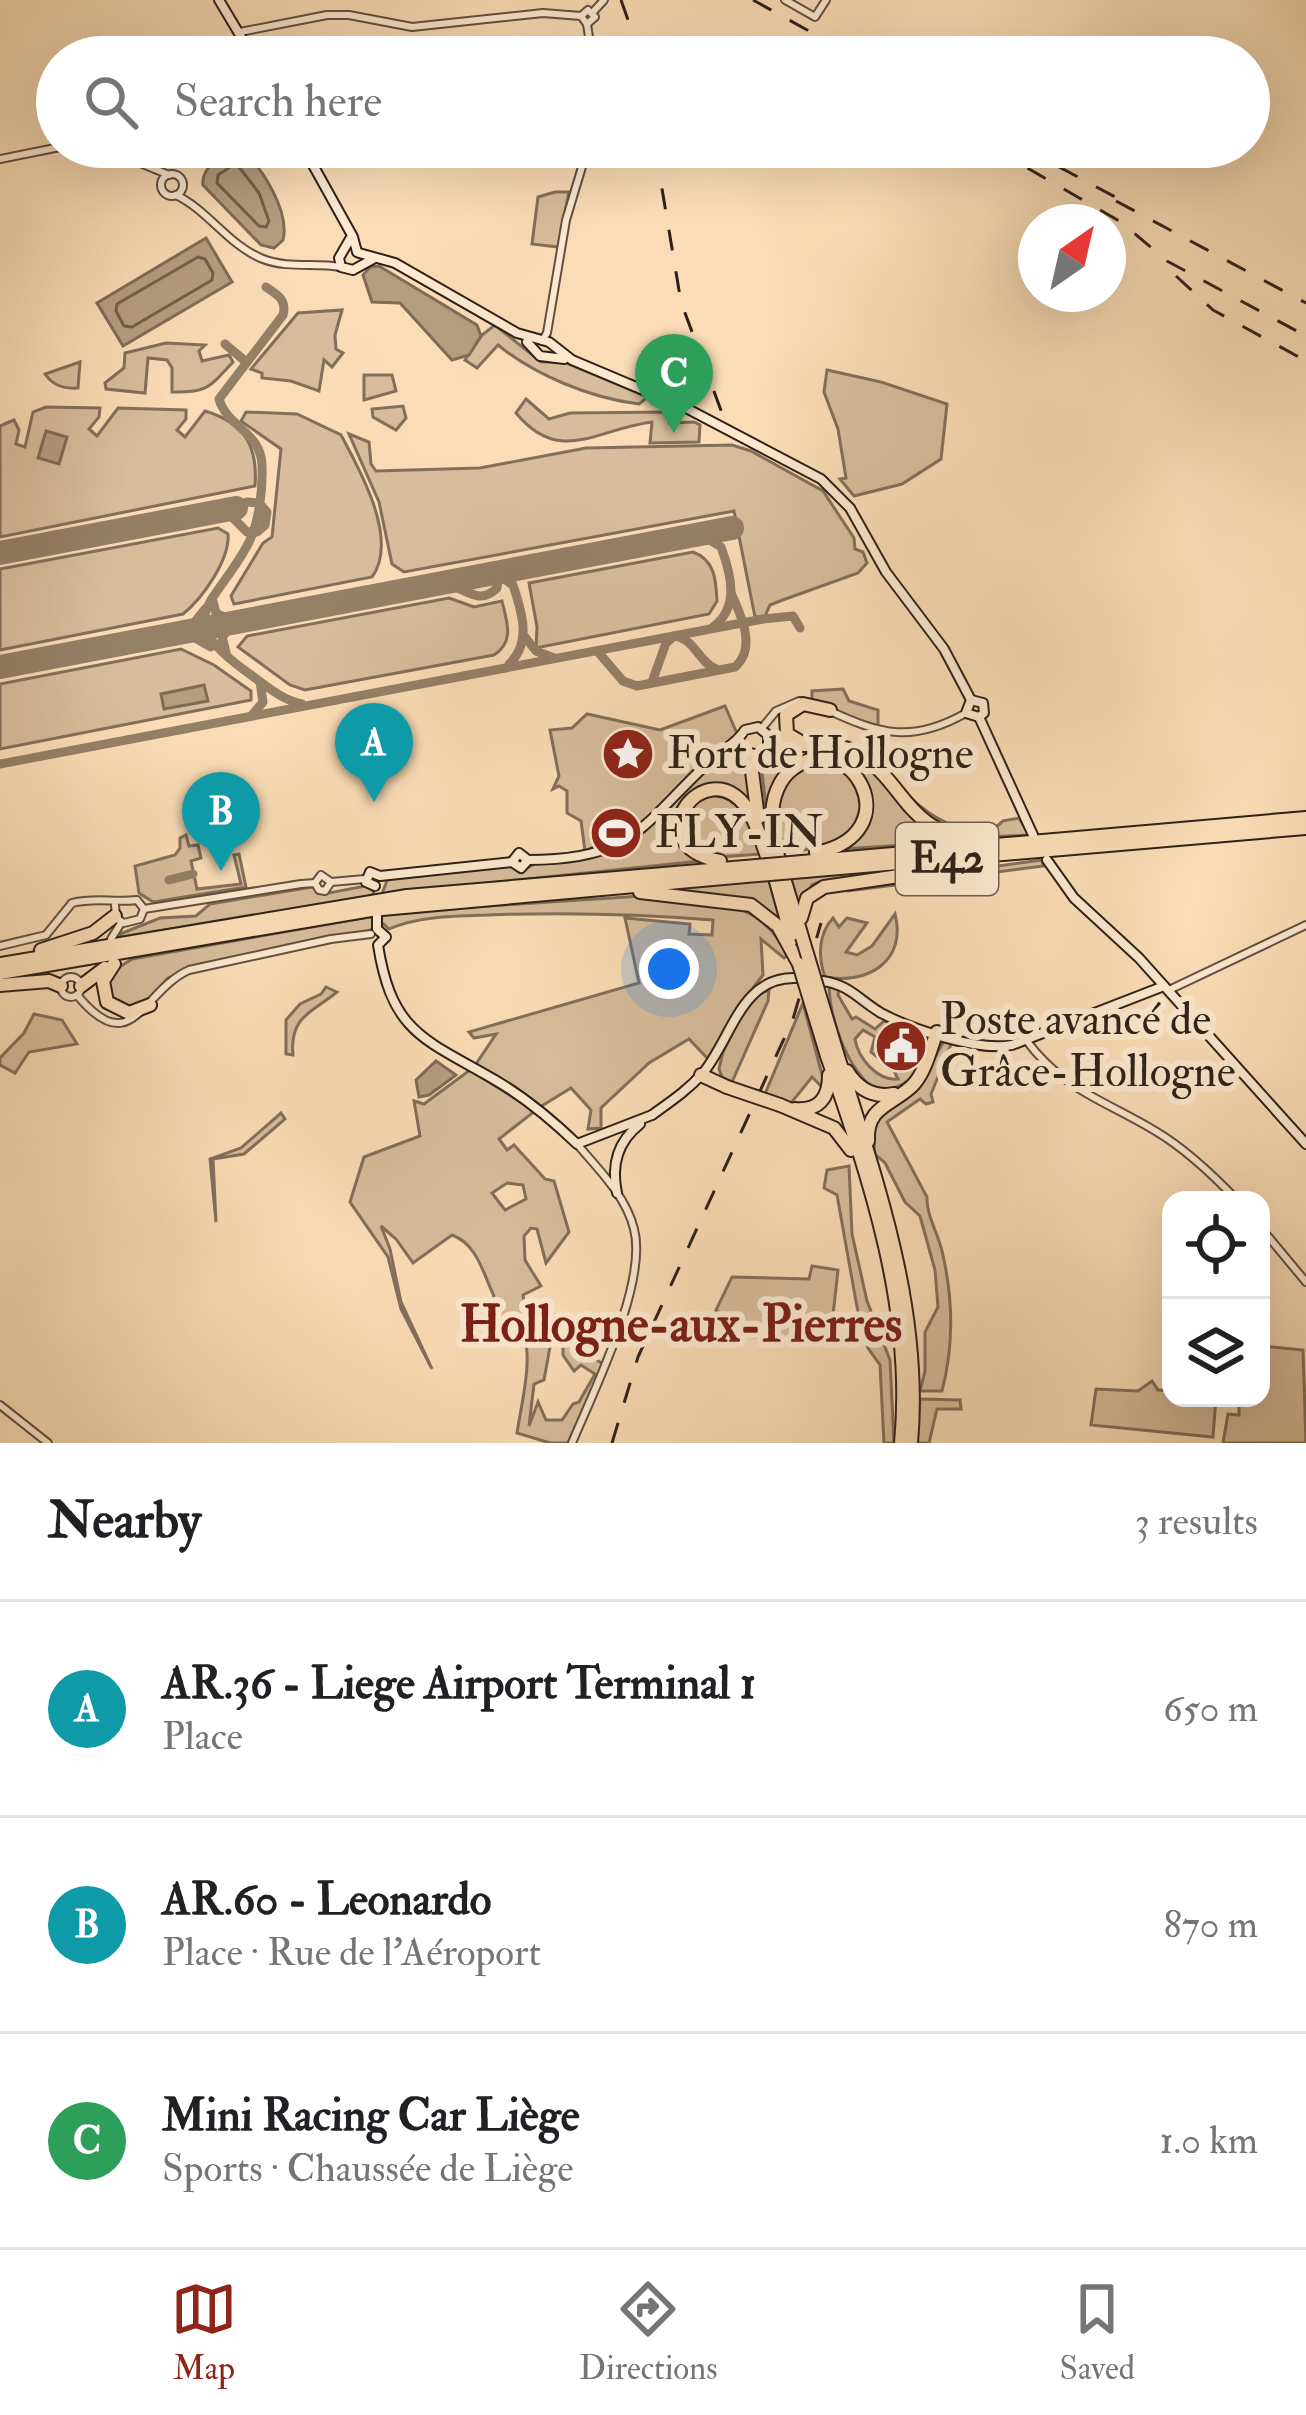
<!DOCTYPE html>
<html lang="en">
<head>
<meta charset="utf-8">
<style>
	:root { --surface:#fff; --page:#f6f6f6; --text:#202124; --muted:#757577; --line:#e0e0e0; --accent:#8f2418 }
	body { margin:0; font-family:"IM FELL Double Pica",serif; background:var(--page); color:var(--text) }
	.controls { position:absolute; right:36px; bottom:36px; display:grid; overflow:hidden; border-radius:24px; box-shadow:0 12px 48px #0002 }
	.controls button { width:108px; height:108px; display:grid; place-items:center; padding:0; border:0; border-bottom:3px solid var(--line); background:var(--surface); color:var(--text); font:60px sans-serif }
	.compass { position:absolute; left:1018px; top:204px; width:108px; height:108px; border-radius:50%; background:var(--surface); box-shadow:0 12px 48px #0002; rotate:34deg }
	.you { position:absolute; left:669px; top:969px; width:42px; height:42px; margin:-30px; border:9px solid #fff; border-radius:50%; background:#1a73e8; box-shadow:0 0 0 18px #1a73e833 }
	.badge { display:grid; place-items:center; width:78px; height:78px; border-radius:50%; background:var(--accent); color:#fff; font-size:39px; font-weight:700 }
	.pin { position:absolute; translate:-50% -99px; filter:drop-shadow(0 3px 6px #0008) }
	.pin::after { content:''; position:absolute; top:63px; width:42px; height:36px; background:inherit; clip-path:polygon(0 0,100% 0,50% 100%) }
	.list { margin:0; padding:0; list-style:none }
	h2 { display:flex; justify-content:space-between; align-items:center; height:156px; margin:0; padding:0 48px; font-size:51px }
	h2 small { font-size:39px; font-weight:400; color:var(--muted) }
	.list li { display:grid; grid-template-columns:78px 1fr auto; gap:36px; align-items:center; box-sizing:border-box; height:216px; padding:0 48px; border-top:3px solid var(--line) }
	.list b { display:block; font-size:45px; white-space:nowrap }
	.list p { margin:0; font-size:39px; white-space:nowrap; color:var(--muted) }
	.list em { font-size:39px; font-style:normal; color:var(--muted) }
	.icon { flex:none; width:66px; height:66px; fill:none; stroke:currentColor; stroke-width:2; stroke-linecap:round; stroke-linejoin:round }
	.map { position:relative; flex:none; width:1306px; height:1443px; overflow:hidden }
	.search { position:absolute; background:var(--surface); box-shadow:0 12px 48px #0002; left:36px; right:36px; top:36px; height:132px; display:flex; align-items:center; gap:30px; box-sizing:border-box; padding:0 42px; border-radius:66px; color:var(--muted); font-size:45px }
	.sheet { height:804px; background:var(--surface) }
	nav { display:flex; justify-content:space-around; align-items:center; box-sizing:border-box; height:168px; border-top:3px solid var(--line); background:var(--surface); font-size:33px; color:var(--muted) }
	nav a { display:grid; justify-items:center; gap:6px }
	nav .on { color:var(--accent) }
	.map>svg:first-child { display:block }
	.green { fill:#d7bd9b; stroke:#826f5a; stroke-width:3; fill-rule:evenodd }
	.water { fill:#b59d80; stroke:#7f6b56; stroke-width:3 }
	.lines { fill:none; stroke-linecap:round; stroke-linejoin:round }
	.shore { stroke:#725f4c; stroke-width:3 }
	.taxiway { stroke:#947f67; stroke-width:9 }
	.runway { stroke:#947f67; stroke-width:24 }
	.tertiary-casing { stroke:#615040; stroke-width:10 }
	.secondary-casing { stroke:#2e2118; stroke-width:12 }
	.motorway-casing { stroke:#2e2118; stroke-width:16 }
	.tertiary { stroke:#fce9d0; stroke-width:6 }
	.secondary { stroke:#fce9d0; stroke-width:8 }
	.motorway { stroke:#faddb6; stroke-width:12 }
	.rail { stroke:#2e2118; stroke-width:3; stroke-dasharray:21 21; stroke-linecap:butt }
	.motorway-bridge-casing { stroke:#2e2118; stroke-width:16; stroke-linecap:butt }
	.motorway-bridge { stroke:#faddb6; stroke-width:12 }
	.labels { text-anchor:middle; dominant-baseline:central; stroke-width:12; stroke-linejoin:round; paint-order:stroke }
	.shield { fill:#fce9d0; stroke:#6c5d4f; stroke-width:3 }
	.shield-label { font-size:42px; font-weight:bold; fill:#2e2118 }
	.poi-label { font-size:45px; fill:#2e2118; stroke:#fce9d0; text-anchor:start }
	.quarter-label { font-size:51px; font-weight:bold; fill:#7a1f14; stroke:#fce9d0 }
</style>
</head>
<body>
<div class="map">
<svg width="1306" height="1443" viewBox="0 0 1306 1443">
	<rect width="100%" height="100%" fill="#faddb6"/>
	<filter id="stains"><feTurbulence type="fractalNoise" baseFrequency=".00167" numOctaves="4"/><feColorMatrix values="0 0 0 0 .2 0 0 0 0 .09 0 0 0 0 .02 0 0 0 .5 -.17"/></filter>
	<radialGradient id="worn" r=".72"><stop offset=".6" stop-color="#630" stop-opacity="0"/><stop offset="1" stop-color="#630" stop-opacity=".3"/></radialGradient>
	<g class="green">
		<path d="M555 192H569L558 247 532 244 538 197Z"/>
		<path d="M342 310 335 335 336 349 343 353 332 367 324 360 319 391 291 381 262 378V373L251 369 298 313Z"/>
		<path d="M495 325 541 362H564L648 397 639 404C590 398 535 375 498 345L477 368 465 360 482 335Z"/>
		<path d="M166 343 205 345 199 351 202 361 229 355 233 362C210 387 207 393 172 392V368L167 360 148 358 145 393 106 389 105 383 124 368 125 353Z"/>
		<path d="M80 362 78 388C64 389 53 386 45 374Z"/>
		<path d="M827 370 881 382 947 404 941 459 902 484 854 496 840 479 846 478 838 429 824 392Z"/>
		<path d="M364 375H392L396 391 364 400Z"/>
		<path d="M526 399 549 419 570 413 667 412 678 420 668 423 694 422 700 425 699 442 650 443 652 422C596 429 560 466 516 413Z"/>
		<path d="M403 406 406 418 396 430 373 417 372 409Z"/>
		<path d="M46 407 100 408 99 417 89 429 97 436 118 408 186 410V419L177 430 185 437 205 411C245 423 258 446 255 486L0 537V426L14 420 19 430 16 444 25 447 33 412Z"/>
		<path d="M246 412 297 414 341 435C361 472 399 540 372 577L234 604 231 596 263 543 272 537 281 449 241 421Z"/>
		<path d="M349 434 369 442 371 464 376 471 480 468 586 448 732 445 751 451 823 491 854 538 855 549 863 552 867 563 858 573 780 601 770 605 765 616 755 617 734 511 404 572 392 564 379 502Z"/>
		<path d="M218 528 228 534C230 559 203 598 183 614L0 650V569Z"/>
		<path d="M693 552C715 560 716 580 717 601L709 614 536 648 537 627 529 583Z"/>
		<path d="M449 598 474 607 502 601C507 623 515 641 494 655L305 690 290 685 238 647 247 636Z"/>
		<path d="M181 649 214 665 251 691V700L0 749V684Z"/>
		<path d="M843 689 849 701 878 710V729L812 700V691Z"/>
		<path d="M725 706 738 736 635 833 626 820 612 827 607 821 592 837 595 844 601 843 585 851 581 821 567 813V791L559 786 553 789 559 776 550 730 572 728 587 714 660 730Z"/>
		<path d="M772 743 825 747 858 755 907 809 967 841 842 849 869 806 840 760 794 764 768 824 761 764Z"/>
		<path d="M740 754 749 758 755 809 720 787 678 812 693 857 701 861 382 894 388 878 510 865 522 871 538 862 582 858 625 844 646 830 708 768Z"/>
		<path d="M824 763 848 772 863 800 852 834 822 849 781 851C775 806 772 773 824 763Z"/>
		<path d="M722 794 742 806 762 854 720 857 691 847 682 823 698 797Z"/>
		<path d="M910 797C934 820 955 829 988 834L1003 821 1019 818 1029 835C972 838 950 841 910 797Z"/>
		<path d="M186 835 189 846 198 845 201 858 191 861 197 889 241 884 234 855 239 854 246 887 153 902 139 893 135 866 175 855 180 848V838Z"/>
		<path d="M1042 860 1043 866 848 891 840 888Z"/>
		<path d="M964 862 819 882 812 885 799 908 791 878Z"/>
		<path d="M769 880 782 927 763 906 745 900 643 889Z"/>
		<path d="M365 886 374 891 372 897 122 937 120 934 160 918 196 916 210 904 312 887 324 894Z"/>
		<path d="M642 896C701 902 761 894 787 956L784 958 761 939 763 975 743 1001 709 1060 689 1039 649 1063 601 1108V1128L588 1129 591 1110 571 1088 540 1107 474 1067 496 1034 474 1038 469 1032 639 983 625 918 690 924 689 934 712 935 713 920C638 914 564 912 489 915 457 916 418 916 389 929L381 922V915L394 912Z"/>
		<path d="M895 914C907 960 869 985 825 977 818 958 818 934 833 918L839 927 847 918 867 923 846 952 857 955 872 946Z"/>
		<path d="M374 916 373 928 368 932 199 965 168 978 139 1009 113 1005 107 975 132 959Z"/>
		<path d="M829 985 839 987 838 995 852 1019 856 1017 875 1029 884 1021 896 1026 876 1056 871 1052 875 1037 863 1030 855 1039C858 1058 877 1081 898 1079L895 1073 900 1062H908L920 1037 925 1039C925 1072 908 1090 876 1090 847 1070 830 1020 829 985Z"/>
		<path d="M326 987 337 992C314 1011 289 1016 293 1055L286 1054V1020L300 1004 321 994Z"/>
		<path d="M769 990 768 1001 732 1082 722 1077 719 1069 723 1052 750 997Z"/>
		<path d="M803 1003 824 1082 821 1086 812 1077 791 1103 765 1094Z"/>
		<path d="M34 1014 62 1020 77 1044 29 1052 15 1073 0 1065V1058L24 1033Z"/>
		<path d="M944 1041 952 1042 931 1094 933 1102 926 1104 920 1099 887 1122 927 1197C926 1215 938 1233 942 1251 953 1297 954 1345 942 1391H920L925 1371V1332L938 1307 935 1270 920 1216 905 1202 885 1163 875 1154 873 1135 878 1116 917 1088Z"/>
		<path d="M470 1070 535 1111 499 1139 507 1150 514 1145 545 1179 554 1181 569 1232 546 1263 537 1229 531 1228 524 1236 525 1260 541 1286 523 1295 525 1309 539 1320 553 1314 565 1322 550 1347 544 1380 534 1384 529 1426 538 1402 546 1420H562L573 1404 579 1402 595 1374 581 1365 574 1371 563 1355V1338L603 1364 568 1443H550L517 1433C520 1410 537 1346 519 1329 506 1318 501 1321 491 1303L494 1296C483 1273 477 1244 452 1235L413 1263 396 1239 381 1226 390 1249 401 1302 432 1369 401 1309 388 1257 350 1202 364 1157 420 1136 414 1101 424 1104ZM507 1183 523 1185 526 1199 505 1210 492 1193Z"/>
		<path d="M281 1113 285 1119 244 1154 213 1159 216 1222 210 1159 241 1148Z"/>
		<path d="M849 1166 852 1234 867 1301 890 1360 894 1443H884L880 1365 868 1348 857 1307 837 1195 824 1188 827 1170Z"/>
		<path d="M812 1266 838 1270 830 1342 747 1337 716 1310 732 1277 809 1279Z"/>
		<path d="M1261 1346 1303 1350 1306 1443H1223L1228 1414 1239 1415V1398H1261Z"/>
		<path d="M1152 1381 1158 1390 1171 1391V1398H1216L1213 1437 1091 1425 1096 1389 1138 1391Z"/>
		<path d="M920 1399 960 1400 961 1409H937L929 1443H917Z"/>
	</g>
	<g class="water">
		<path d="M240 149C262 166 290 212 283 240L274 248 261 245 203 185C201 168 223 150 240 149Z"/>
		<path d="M206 238 232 282 123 346 97 303Z"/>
		<path d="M379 266 477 325 481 336 469 355 452 360 400 303 372 302 363 275 370 267Z"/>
		<path d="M46 431 67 437 59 464 38 458Z"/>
		<path d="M204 685 208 701 164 709 161 694Z"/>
		<path d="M436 1061 456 1075 429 1095 419 1097 416 1080Z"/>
	</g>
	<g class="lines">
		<g class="shore">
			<path d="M236 163 259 193 269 221 266 227 259 226 217 183 218 175Z"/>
			<path d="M198 257 205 259 213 273 212 280 132 327 124 326 116 311 117 304Z"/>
		</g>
		<g class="taxiway">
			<path d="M266 287C278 295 287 300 283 315L219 399C227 427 261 432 262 465 263 489 259 525 247 546 213 608 171 617 247 672 264 684 281 700 302 704"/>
			<path d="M225 344 245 361"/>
			<path d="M213 512 231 514"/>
			<path d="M228 513 247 532H257L265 525 267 512 259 503 247 502 236 508"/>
			<path d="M663 541 702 535 721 547C731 574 740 607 713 627"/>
			<path d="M459 579 497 574 513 585C522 612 532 643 509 664"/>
			<path d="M440 583C463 584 477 608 497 588L499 573 493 568 478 570"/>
			<path d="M443 583 461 574"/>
			<path d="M212 598 216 613 235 622 222 637 227 656"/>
			<path d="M178 632 194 623 205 609"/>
			<path d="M163 635H190L211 647"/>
			<path d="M525 637 536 651 554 658"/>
			<path d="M598 652 623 681 637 686 735 667C757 648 741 615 731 593"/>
			<path d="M652 682 666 643 674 636C696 639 697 661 716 669"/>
			<path d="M253 714 263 702 260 682"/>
			<path d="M0 764 763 619 793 616 800 628"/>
			<path d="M169 880 193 874"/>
		</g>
		<g class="runway">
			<path d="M0 553 236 508"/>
			<path d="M0 667 732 528"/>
		</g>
		<g class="tertiary-casing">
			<g id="tertiary">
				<path d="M785 0 815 17 826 0"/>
				<path d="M593 12 604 0"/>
				<path d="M587 24 592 57"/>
				<path d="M240 32 327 15H349L412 27 543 13 581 16 588 10 595 17 587 24 581 16"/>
				<path d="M101 147 169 175"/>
				<path d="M0 159 60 147"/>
				<circle cx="172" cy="185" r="11"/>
				<path d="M176 195C209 211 228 245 263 259 289 269 315 262 341 267"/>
				<path d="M542 341 547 333 566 220 588 147"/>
				<path d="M828 710C881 735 913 743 966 713"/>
				<path d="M762 728 776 711 799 701"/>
				<path d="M315 883 321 875 331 882"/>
				<path d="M115 905 116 918 124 923 140 919 144 909 301 884 315 883 319 890 325 891 331 882 365 879"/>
				<path d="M111 939 121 923"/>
				<path d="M0 946 46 935 72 903C97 897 113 903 137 900L144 909"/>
				<circle cx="71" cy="987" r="10"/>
				<path d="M1169 990 1306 925"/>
				<path d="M77 995C132 1062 142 991 189 970L331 939 371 934"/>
				<path d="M1026 1040C1065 1092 1105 1100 1157 1132 1187 1150 1213 1175 1237 1200"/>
				<path d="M1261 1228 1306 1282"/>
				<path d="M0 1405 48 1443"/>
				<path d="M572 1443C593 1392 648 1283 634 1229 626 1196 599 1170 577 1144"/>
			</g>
		</g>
		<g class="secondary-casing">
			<g id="secondary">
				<path d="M219 0 253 57"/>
				<path d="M303 147 353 237 357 252"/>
				<path d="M350 239 339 258 341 267 353 270 373 259"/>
				<path d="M359 253 395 263 517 333 549 342 572 360 686 408 821 479 850 508 886 572 944 649 971 700"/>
				<path d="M527 342 540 356 564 359"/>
				<path d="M971 700 966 713 979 717"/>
				<path d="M971 700 983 703 984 713 979 717"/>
				<path d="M979 717 1033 835"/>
				<path d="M1047 860 1074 898 1139 958 1306 1144"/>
				<path d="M512 862 519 853 528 860"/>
				<path d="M375 886 366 882 370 872 380 876 512 862 521 868 528 860C635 860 641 825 711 760 724 748 735 745 745 730L758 727 768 735V749L761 755 743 752 705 767"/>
				<path d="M377 916V929L386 937 378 945C392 1034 425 1039 495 1080 526 1098 552 1120 577 1144L652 1115"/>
				<path d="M823 981C850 985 859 1000 881 1013 911 1029 979 1052 1012 1045L1164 986"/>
				<path d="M652 1115C670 1102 688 1090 703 1073 732 1038 741 976 796 978"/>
				<path d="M617 1193C611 1165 617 1142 640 1124"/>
			</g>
		</g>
		<g class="motorway-casing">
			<g id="motorway">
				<path d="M770 739C797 752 826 738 853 751 907 779 899 830 980 842"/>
				<path d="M804 744 787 734 786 715 803 704 830 710"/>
				<path d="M750 756 758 818"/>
				<path d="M720 861C634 845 705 751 746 807 759 825 763 850 772 869"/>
				<path d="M802 862 1306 818"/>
				<path d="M772 867 792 939"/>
				<path d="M805 871 1306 828"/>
				<path d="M640 892 751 905 778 926 799 964"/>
				<path d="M801 918 807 898 824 887 988 863"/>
				<path d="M802 937C793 905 772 848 772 818 772 799 778 779 794 768 851 726 912 833 816 853"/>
				<path d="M41 950 93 933 115 916"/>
				<path d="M0 964 407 896 745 867"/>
				<path d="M114 964 103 981 107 1002 129 1013 150 1005"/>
				<path d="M0 973 371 910 746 876"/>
				<path d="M0 985 49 981 61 986"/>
				<path d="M81 986 105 968"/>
				<path d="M837 1053C876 1181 923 1307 911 1443"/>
				<path d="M827 1056C870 1180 914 1310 901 1443"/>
				<path d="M847 1071C858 1089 873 1098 894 1094"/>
				<path d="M701 1075 727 1087"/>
				<path d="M780 1105 834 1128 851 1150"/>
				<path d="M795 1109C819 1111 829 1098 829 1075"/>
				<path d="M868 1141C866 1106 893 1105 913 1085 926 1071 930 1049 937 1032"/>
			</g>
		</g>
		<use href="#tertiary" class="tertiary"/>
		<use href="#secondary" class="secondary"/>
		<use href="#motorway" class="motorway"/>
		<g class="rail">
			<path d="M621 0 641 57"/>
			<path d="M753 0 856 57"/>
			<path d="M655 147 681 302 722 413"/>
			<path d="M991 147 1121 222 1167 261 1306 336"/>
			<path d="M1022 147 1132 206"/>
			<path d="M1116 201 1306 303"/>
			<path d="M1176 276 1213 310 1306 361"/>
			<path d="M612 1443 638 1357 793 1019 821 923"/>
		</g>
		<g class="motorway-bridge-casing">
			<g id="motorway-bridge">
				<path d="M745 867 802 862"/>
				<path d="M746 876 805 871"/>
				<path d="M802 937 837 1053"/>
				<path d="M799 964 827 1056"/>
				<path d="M727 1087 780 1105"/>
			</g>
		</g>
		<use href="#motorway-bridge" class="motorway-bridge"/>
	</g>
	<defs>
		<g id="sight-disc" transform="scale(2.7)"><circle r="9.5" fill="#8f2418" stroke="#fce9d0"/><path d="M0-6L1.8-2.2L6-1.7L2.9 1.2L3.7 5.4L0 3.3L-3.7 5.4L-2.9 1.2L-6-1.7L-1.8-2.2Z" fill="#fff"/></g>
		<g id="stadium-disc" transform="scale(2.7)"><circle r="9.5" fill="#8f2418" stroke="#fce9d0"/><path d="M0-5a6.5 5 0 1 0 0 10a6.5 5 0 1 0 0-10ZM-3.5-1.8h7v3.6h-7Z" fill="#fff"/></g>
		<g id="civic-disc" transform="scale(2.7)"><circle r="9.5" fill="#8f2418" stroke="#fce9d0"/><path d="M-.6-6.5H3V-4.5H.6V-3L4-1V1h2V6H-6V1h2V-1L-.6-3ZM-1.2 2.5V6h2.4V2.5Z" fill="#fff"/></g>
	</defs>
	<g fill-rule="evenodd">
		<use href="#sight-disc" x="628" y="754"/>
		<use href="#stadium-disc" x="616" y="833"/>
		<use href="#civic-disc" x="901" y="1046"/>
	</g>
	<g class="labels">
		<rect class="shield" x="896" y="823" width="102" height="72" rx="9"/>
		<g class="shield-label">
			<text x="947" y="859">E42</text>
		</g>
		<g class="poi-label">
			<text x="667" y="754">Fort de Hollogne</text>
			<text x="655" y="833">FLY-IN</text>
			<text x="940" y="1020">Poste avancé de<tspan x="940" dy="52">Grâce-Hollogne</tspan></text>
		</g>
		<g class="quarter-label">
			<text x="681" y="1325">Hollogne-aux-Pierres</text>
		</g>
	</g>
	<rect width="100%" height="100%" filter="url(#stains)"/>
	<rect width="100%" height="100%" fill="url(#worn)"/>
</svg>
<div class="controls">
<button><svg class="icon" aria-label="locate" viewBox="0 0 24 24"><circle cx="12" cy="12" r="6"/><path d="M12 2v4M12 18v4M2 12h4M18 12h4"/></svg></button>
<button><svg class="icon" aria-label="layers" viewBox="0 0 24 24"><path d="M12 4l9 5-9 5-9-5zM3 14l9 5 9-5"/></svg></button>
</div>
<svg class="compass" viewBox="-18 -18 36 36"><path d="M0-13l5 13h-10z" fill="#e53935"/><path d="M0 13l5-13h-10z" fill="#757577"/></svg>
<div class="you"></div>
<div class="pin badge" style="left:374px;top:802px;background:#0f9aa8">A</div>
<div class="pin badge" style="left:221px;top:871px;background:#0f9aa8">B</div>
<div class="pin badge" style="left:674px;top:433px;background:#2e9e5b">C</div>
<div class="search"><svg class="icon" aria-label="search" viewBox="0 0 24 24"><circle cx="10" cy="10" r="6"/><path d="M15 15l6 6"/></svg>Search here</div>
</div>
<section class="sheet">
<h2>Nearby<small>3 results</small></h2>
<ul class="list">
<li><span class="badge" style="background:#0f9aa8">A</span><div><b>AR.36 - Liege Airport Terminal 1</b><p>Place</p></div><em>650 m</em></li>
<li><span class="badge" style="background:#0f9aa8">B</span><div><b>AR.60 - Leonardo</b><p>Place · Rue de l'Aéroport</p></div><em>870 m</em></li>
<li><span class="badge" style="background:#2e9e5b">C</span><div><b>Mini Racing Car Liège</b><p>Sports · Chaussée de Liège</p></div><em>1.0 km</em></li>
</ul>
</section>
<nav>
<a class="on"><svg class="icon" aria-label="map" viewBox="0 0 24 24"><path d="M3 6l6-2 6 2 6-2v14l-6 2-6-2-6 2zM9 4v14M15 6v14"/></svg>Map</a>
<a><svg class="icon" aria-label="directions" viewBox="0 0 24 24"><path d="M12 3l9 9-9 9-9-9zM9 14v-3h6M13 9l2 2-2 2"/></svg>Directions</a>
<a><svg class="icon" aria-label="saved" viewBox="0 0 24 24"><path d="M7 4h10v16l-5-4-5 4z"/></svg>Saved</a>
</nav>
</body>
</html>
